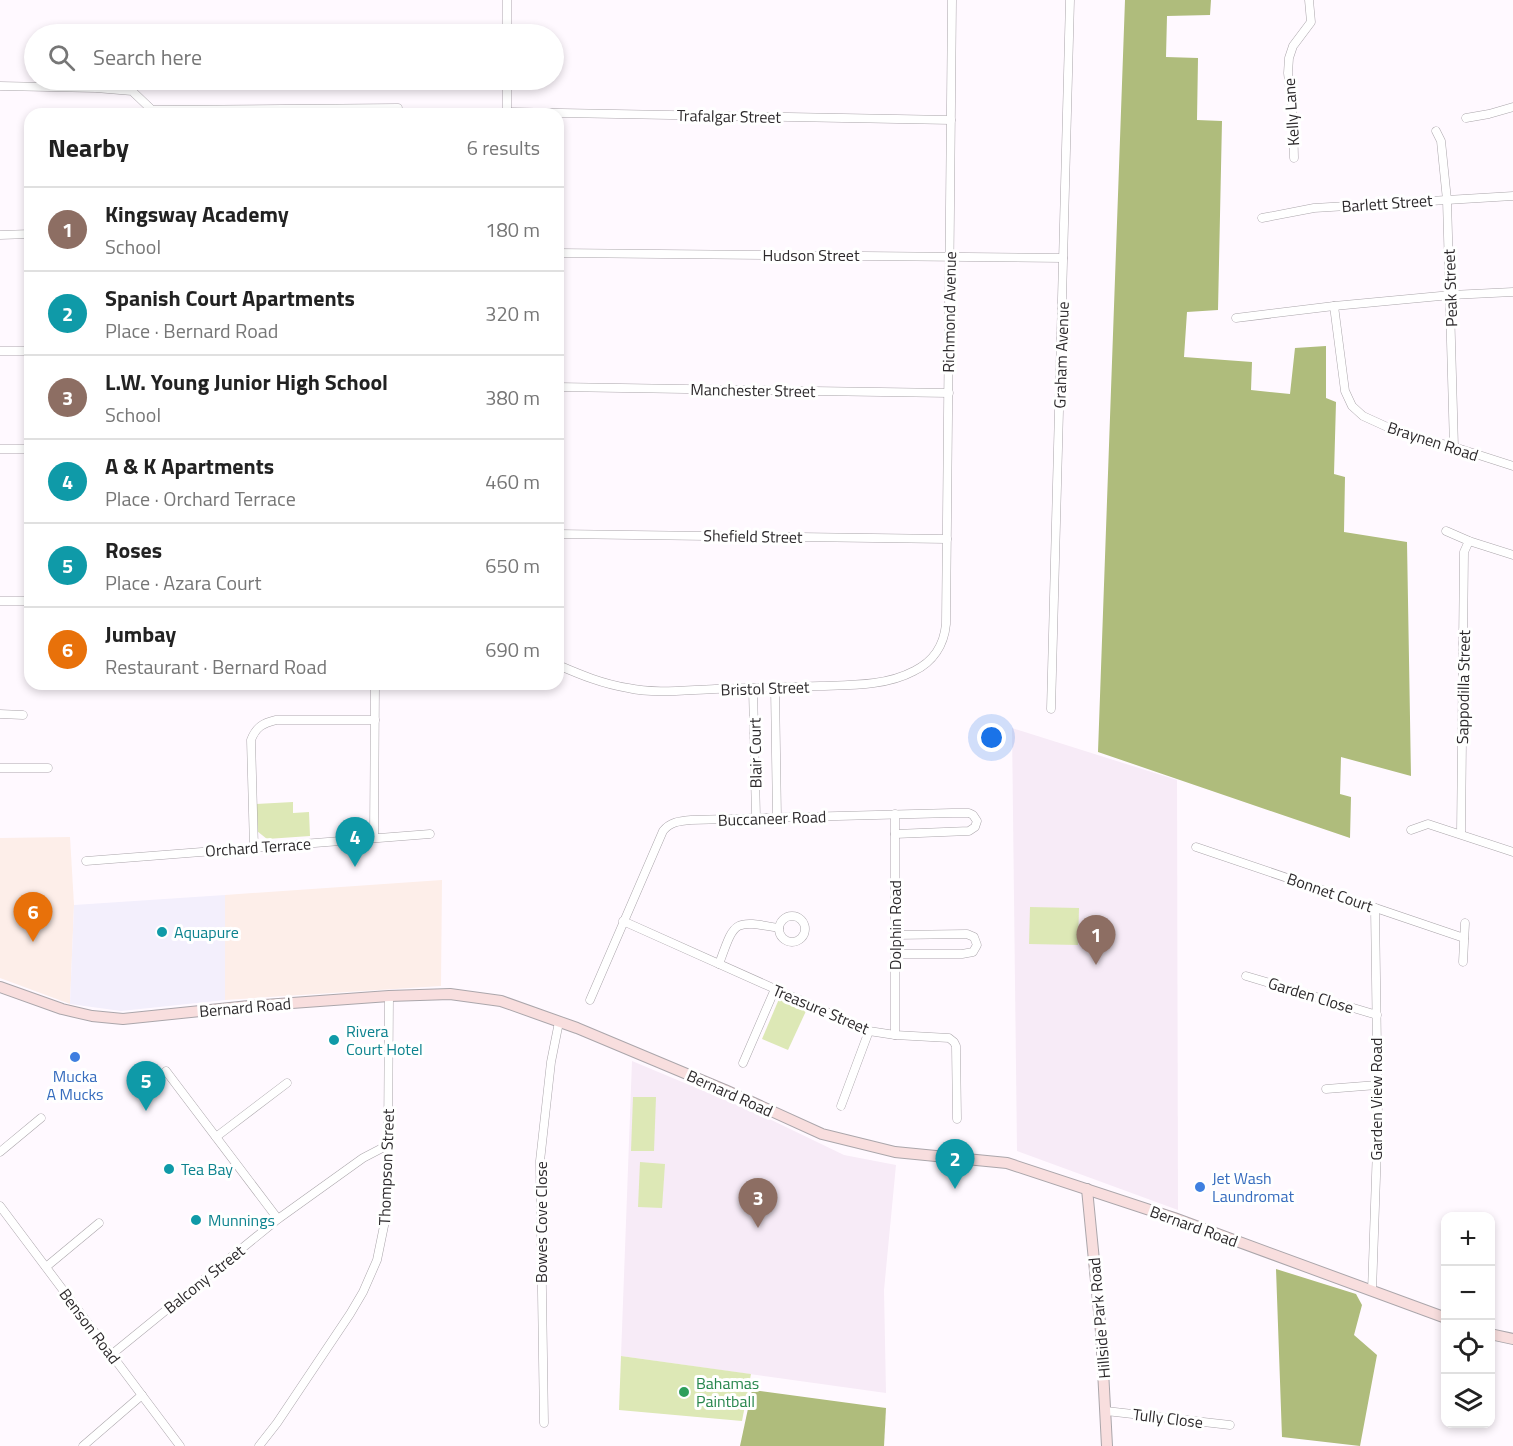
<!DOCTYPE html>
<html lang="en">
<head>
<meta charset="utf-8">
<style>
	:root { --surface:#fff; --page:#f2f2f2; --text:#222; --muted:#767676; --line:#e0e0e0; --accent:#586100 }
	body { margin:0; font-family:"Titillium Web",sans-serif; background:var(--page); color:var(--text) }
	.controls { position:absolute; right:18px; bottom:18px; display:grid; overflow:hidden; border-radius:12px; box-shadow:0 3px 9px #0003 }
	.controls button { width:54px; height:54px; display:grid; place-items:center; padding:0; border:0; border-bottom:2px solid var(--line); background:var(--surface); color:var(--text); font:30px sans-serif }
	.you { position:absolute; left:992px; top:738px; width:21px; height:21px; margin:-15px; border:4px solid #fff; border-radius:50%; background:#1a73e8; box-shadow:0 0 0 9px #1a73e833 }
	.badge { display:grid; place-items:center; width:39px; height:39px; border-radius:50%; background:var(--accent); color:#fff; font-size:20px; font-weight:700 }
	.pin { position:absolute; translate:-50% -50px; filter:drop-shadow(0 2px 3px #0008) }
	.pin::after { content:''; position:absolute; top:32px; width:21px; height:18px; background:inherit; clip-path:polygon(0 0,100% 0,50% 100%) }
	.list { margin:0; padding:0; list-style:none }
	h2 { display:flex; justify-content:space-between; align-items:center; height:78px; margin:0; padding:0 24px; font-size:26px }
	h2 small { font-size:20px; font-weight:400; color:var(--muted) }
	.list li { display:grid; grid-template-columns:39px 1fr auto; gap:18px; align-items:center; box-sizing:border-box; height:84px; padding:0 24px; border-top:2px solid var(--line) }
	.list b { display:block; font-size:22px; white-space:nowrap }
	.list p { margin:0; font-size:20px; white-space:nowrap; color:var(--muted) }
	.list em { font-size:20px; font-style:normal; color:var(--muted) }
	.icon { flex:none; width:33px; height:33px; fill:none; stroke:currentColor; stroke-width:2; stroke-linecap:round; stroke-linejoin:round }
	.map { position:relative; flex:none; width:1513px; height:1446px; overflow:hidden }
	.search { position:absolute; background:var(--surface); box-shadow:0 3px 9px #0003; left:24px; top:24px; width:540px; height:66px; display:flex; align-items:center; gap:15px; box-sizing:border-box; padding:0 21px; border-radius:33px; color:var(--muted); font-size:22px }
	.panel { position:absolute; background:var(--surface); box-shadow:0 3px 9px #0003; left:24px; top:108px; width:540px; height:582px; border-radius:18px }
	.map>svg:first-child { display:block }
	.commercial { fill:#fdeee9 }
	.industrial { fill:#f3effc }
	.built { fill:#f7ebf7 }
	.green { fill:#dde8b6 }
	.forest { fill:#afbc7c }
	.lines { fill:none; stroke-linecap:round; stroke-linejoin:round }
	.street-casing { stroke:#aba6ab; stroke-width:9 }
	.secondary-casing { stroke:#aba6ab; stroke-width:12 }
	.street { stroke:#fff; stroke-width:8 }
	.secondary { stroke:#f8dede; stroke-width:10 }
	.culture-dot { fill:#0f9aa8; stroke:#fff; stroke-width:2 }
	.shop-dot { fill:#3f7fe0; stroke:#fff; stroke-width:2 }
	.leisure-dot { fill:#2e9e5b; stroke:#fff; stroke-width:2 }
	.labels { text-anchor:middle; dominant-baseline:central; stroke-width:6; stroke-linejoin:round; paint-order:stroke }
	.street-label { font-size:16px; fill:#2d2a2c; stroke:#fff }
	.culture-label { font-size:16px; fill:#0d838f; stroke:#fff; text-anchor:start }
	.shop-label { font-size:16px; fill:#366cbe; stroke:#fff }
	.leisure-label { font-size:16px; fill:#27864d; stroke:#fff; text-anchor:start }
</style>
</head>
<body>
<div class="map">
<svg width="1513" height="1446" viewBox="0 0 1513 1446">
	<rect width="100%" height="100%" fill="#fff9ff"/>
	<g class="commercial">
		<path d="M70 837 74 905 70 1004 0 978V838Z"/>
		<path d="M442 880 441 986 225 1000V895Z"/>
	</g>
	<path class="industrial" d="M225 895V1000L121 1011 70 1004 74 905Z"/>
	<g class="built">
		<path d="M1012 728 1177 780 1178 1210 1017 1151Z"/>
		<path d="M632 1061 761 1115 844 1155 896 1165 884 1290 886 1393 621 1356Z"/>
	</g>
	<g class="green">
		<path d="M293 802V813L309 812 310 836 267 839 257 831 256 804Z"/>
		<path d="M1030 907 1079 908 1078 945 1029 944Z"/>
		<path d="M779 999 806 1011 788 1050 762 1039Z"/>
		<path d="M633 1097H656L654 1151H631Z"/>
		<path d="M640 1162 665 1164 662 1208 638 1207Z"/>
		<path d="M621 1356 751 1374 742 1421 619 1410Z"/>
	</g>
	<g class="forest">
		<path d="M1125 0H1211L1210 15 1167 16 1166 57 1198 58 1197 120 1222 121 1218 310 1187 312 1184 357 1252 362 1251 390 1290 394 1295 348 1326 346V398L1336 402 1334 474 1345 477 1344 532 1407 542 1411 776 1341 757 1340 794 1351 797 1350 838 1098 752Z"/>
		<path d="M1276 1269 1356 1294 1362 1305 1354 1335 1377 1355 1360 1446 1282 1437Z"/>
		<path d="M752 1390 886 1408 884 1446H740Z"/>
	</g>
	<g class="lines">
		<g class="street-casing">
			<g id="street">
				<path d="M507 34V0"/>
				<path d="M0 86 96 88 132 91 152 110 398 108"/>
				<path d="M507 112 951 120"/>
				<path d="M507 114V80"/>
				<path d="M1466 118 1489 114 1513 107"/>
				<path d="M1436 131 1441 141 1447 200 1454 447"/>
				<path d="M1294 158 1293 118 1288 73 1289 58 1293 46 1311 22 1309 0"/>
				<path d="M1262 218 1314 208 1513 196"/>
				<path d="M0 235 30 234"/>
				<path d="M558 253 1063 258"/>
				<path d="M1334 306 1345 391 1352 406 1363 416 1396 431 1454 447 1513 466"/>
				<path d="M1236 318 1334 306 1451 295 1513 292"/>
				<path d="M0 351H30"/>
				<path d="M558 387 949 393"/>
				<path d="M0 449H30"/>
				<path d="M1446 531 1469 541 1513 555"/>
				<path d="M558 534 947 539"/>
				<path d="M0 601H30"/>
				<path d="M558 665C581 675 603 684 628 688 655 694 686 690 715 689 750 688 785 687 820 686 851 685 886 686 914 671 933 662 944 645 946 624L952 0"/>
				<path d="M753 688 756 818"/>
				<path d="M775 688 777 818"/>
				<path d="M1051 709 1070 0"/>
				<path d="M0 714 23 715"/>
				<path d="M0 768H48"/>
				<path d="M895 814V1035"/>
				<path d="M1411 830 1428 824 1513 852"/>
				<path d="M1461 834 1464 552 1469 541"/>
				<path d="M374 838 375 684"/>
				<path d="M1196 847 1464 938"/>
				<path d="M254 848 251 740C256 727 263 723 276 720H375"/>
				<path d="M86 861 430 834"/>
				<circle cx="792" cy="929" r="13"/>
				<path d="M623 921 869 1031 895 1035 949 1038 954 1042 956 1046 957 1119"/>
				<path d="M895 954H962L973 952 977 945 974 937 967 934 895 935"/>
				<path d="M1463 962 1465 923"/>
				<path d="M719 964C735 920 733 920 779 928"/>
				<path d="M1246 976 1377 1015"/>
				<path d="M590 1000 663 831C670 822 679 821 691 820L952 813H969L973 815 977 821 975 827 969 831 895 834"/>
				<path d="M743 1063 775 989"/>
				<path d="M166 1071 278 1219"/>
				<path d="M1326 1089 1377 1085"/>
				<path d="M841 1106 869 1031"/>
				<path d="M216 1137 287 1083"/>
				<path d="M0 1152 41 1118"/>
				<path d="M0 1206 180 1446"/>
				<path d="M46 1267 99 1223"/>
				<path d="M1372 1291 1378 1119 1375 908"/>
				<path d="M111 1355 278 1219 363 1158 388 1145"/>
				<path d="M1106 1411 1230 1425"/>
				<path d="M544 1423 540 1161 551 1062 559 1022"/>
				<path d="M83 1446 142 1395"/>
				<path d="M259 1446 277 1423 350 1314 363 1292 377 1260 385 1221 388 1145 389 996"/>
			</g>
		</g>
		<g class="secondary-casing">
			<g id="secondary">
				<path d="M0 987 62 1009 92 1016 123 1019 249 1006 389 996 450 994 501 1001 577 1028 725 1090 822 1134 895 1152 1007 1163 1174 1218 1446 1318"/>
				<path d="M1087 1189 1101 1332 1107 1446"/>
				<path d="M1490 1334 1513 1339"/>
			</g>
		</g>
		<use href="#street" class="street"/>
		<use href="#secondary" class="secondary"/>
	</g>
	<g class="culture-dot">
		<circle cx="162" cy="932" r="6"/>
		<circle cx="334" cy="1040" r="6"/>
		<circle cx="169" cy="1169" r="6"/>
		<circle cx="196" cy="1220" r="6"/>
	</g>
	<g class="shop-dot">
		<circle cx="75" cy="1057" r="6"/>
		<circle cx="1200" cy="1187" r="6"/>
	</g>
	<circle class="leisure-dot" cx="684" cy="1392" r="6"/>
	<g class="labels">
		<g class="street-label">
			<text transform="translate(1291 112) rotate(-94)">Kelly Lane</text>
			<text transform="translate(729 116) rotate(1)">Trafalgar Street</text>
			<text transform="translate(1387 203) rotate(-4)">Barlett Street</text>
			<text x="811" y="255">Hudson Street</text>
			<text transform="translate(1450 288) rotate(-92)">Peak Street</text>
			<text transform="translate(949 312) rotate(-89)">Richmond Avenue</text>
			<text transform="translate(1061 355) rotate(-88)">Graham Avenue</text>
			<text transform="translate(753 390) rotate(1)">Manchester Street</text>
			<text transform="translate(1433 441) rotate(18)">Braynen Road</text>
			<text transform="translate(753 536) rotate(1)">Shefield Street</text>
			<text transform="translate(1463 687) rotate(-89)">Sappodilla Street</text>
			<text transform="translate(765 688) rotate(-2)">Bristol Street</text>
			<text transform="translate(755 753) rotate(-91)">Blair Court</text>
			<text transform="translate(772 818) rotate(-2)">Buccaneer Road</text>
			<text transform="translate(258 847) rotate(-4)">Orchard Terrace</text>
			<text transform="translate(1330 892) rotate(19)">Bonnet Court</text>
			<text transform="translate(895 925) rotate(-90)">Dolphin Road</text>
			<text transform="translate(1311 995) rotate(17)">Garden Close</text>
			<text transform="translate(245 1007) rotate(-5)">Bernard Road</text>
			<text transform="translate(821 1009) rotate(23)">Treasure Street</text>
			<text transform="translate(730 1093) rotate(24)">Bernard Road</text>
			<text transform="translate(1376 1099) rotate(-90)">Garden View Road</text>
			<text transform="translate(386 1167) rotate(-88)">Thompson Street</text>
			<text transform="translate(541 1222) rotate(-90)">Bowes Cove Close</text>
			<text transform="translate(1194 1226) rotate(20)">Bernard Road</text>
			<text transform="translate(204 1279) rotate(-39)">Balcony Street</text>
			<text transform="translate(1099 1318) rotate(-95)">Hillside Park Road</text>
			<text transform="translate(90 1326) rotate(53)">Benson Road</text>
			<text transform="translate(1168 1418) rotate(7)">Tully Close</text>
		</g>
		<g class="culture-label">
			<text x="174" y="932">Aquapure</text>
			<text x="346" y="1031">Rivera<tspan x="346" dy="18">Court Hotel</tspan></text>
			<text x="181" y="1169">Tea Bay</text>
			<text x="208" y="1220">Munnings</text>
		</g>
		<g class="shop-label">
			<text x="75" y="1076">Mucka<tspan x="75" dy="18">A Mucks</tspan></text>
			<text x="1212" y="1178" text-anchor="start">Jet Wash<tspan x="1212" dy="18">Laundromat</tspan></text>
		</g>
		<g class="leisure-label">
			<text x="696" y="1383">Bahamas<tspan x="696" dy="18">Paintball</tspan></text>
		</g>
	</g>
</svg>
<div class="controls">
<button>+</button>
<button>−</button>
<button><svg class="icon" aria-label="locate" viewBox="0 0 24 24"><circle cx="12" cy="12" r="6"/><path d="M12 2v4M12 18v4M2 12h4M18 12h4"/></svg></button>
<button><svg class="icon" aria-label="layers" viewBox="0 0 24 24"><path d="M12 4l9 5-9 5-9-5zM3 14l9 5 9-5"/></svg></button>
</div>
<div class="you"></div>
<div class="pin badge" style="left:1096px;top:965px;background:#8d6e63">1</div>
<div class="pin badge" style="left:955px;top:1189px;background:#0f9aa8">2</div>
<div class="pin badge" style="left:758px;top:1228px;background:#8d6e63">3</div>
<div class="pin badge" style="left:355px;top:867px;background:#0f9aa8">4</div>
<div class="pin badge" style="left:146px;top:1111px;background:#0f9aa8">5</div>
<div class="pin badge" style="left:33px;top:942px;background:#e8710a">6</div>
<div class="search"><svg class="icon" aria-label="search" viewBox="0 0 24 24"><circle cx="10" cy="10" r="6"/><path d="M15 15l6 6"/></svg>Search here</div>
<section class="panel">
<h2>Nearby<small>6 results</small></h2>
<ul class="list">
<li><span class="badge" style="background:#8d6e63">1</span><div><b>Kingsway Academy</b><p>School</p></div><em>180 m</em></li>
<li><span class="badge" style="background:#0f9aa8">2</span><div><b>Spanish Court Apartments</b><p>Place · Bernard Road</p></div><em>320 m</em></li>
<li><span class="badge" style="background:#8d6e63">3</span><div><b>L.W. Young Junior High School</b><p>School</p></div><em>380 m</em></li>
<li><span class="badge" style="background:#0f9aa8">4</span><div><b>A &amp; K Apartments</b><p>Place · Orchard Terrace</p></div><em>460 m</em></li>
<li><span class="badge" style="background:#0f9aa8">5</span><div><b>Roses</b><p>Place · Azara Court</p></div><em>650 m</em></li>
<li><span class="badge" style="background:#e8710a">6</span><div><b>Jumbay</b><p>Restaurant · Bernard Road</p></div><em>690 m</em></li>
</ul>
</section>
</div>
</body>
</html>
